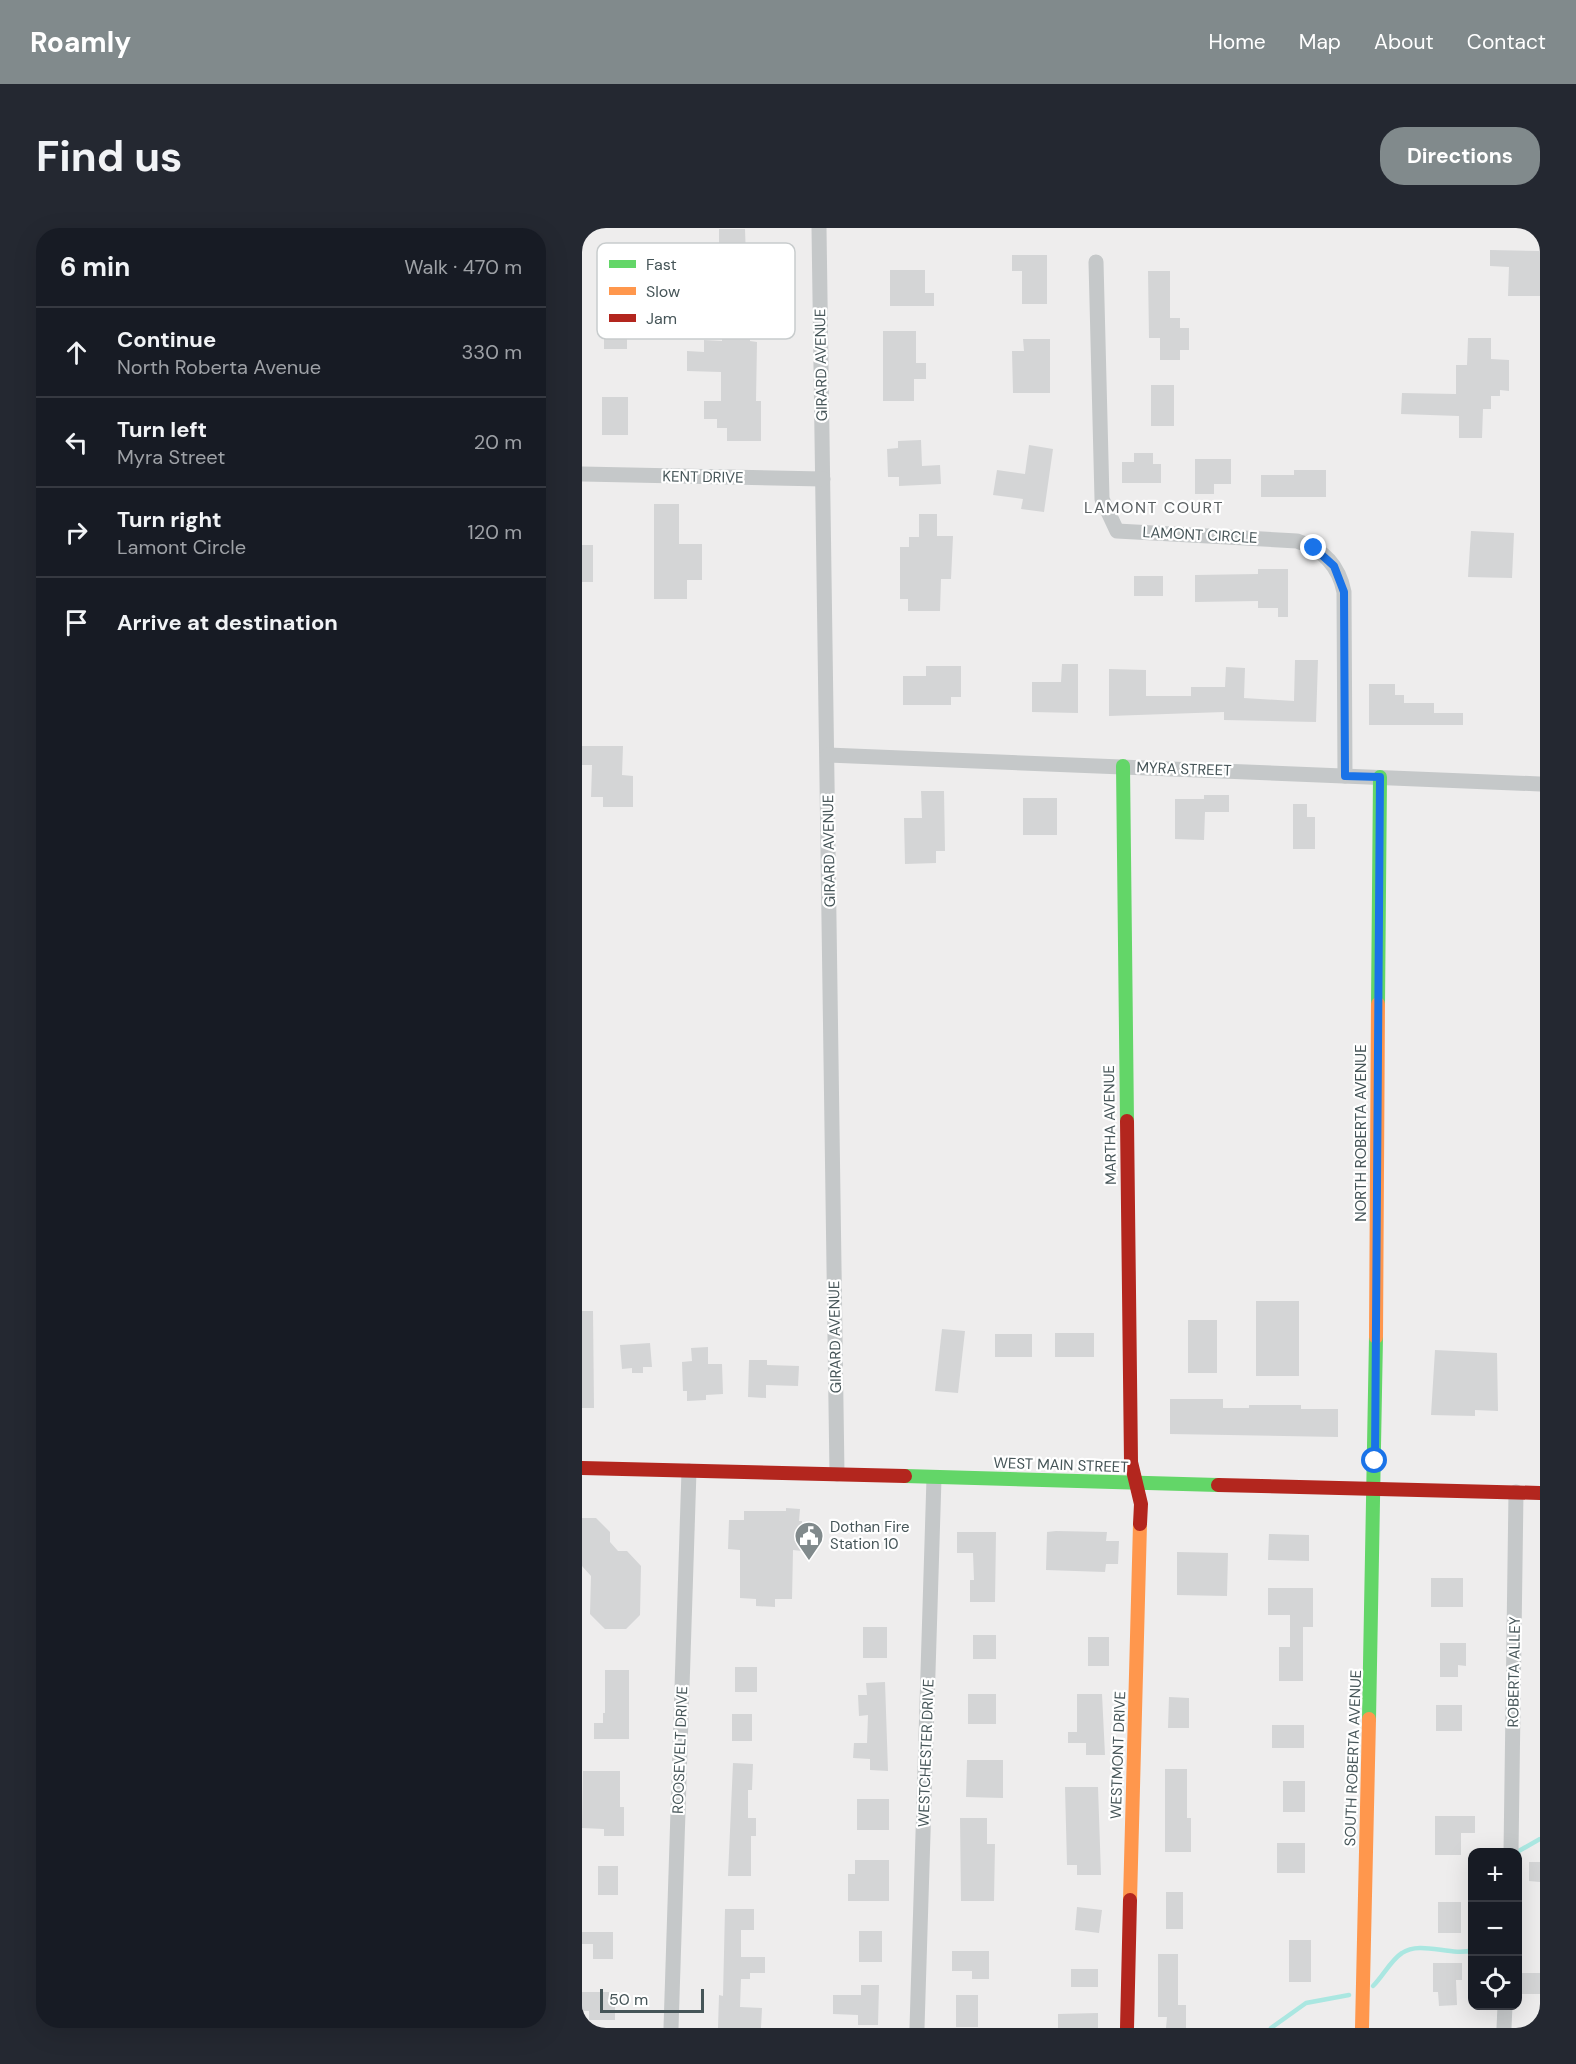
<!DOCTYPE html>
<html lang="en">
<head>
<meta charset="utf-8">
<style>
	:root { --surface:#171b24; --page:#242831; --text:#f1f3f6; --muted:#9ea1a6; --line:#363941; --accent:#818a8c }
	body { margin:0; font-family:"DM Sans",sans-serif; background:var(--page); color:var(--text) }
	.controls { position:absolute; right:18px; bottom:18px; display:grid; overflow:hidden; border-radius:12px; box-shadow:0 6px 24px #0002 }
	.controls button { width:54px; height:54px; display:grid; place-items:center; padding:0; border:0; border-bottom:2px solid var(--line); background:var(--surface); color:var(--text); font:30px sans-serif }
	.scale { position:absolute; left:18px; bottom:15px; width:104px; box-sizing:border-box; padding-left:6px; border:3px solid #465558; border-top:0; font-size:16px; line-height:21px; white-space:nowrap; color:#465558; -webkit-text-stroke:4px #fff; paint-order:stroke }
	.stop { position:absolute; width:18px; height:18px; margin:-14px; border:4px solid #1a73e8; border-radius:50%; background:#fff }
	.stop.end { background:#1a73e8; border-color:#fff; box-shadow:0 2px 6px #0008 }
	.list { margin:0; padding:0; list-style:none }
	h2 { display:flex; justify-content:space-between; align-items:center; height:78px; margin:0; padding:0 24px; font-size:26px }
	h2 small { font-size:20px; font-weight:400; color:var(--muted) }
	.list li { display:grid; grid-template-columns:39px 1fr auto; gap:18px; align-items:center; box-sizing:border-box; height:90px; padding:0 24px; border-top:2px solid var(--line) }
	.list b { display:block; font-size:22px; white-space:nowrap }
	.list p { margin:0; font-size:20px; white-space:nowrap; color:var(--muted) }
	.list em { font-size:20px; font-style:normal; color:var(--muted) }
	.icon { flex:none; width:33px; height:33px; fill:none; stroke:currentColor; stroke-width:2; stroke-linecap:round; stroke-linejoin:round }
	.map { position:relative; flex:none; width:958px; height:1800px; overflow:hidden; border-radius:24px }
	header { display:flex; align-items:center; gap:36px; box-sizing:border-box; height:84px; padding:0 30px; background:var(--accent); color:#fff }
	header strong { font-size:28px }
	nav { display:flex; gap:33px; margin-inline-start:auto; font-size:21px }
	.intro { display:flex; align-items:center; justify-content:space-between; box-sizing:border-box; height:144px; padding:0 36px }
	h1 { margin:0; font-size:42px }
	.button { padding:15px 27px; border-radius:24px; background:var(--accent); color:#fff; font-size:21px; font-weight:700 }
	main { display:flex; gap:36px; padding:0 36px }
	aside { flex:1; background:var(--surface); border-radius:24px; box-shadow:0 6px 24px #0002 }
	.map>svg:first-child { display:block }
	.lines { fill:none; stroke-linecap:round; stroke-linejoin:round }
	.stream { stroke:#aae7e1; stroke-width:4.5 }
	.building { fill:#d4d5d6 }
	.street { stroke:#c5c8c9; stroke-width:15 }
	.fast { stroke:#63d668; stroke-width:14 }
	.slow { stroke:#ff974d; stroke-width:14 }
	.jam { stroke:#b3261e; stroke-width:14 }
	.route { stroke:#1a73e8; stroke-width:8 }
	.labels { text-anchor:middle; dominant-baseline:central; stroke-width:4.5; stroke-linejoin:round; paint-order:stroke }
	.street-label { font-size:15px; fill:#465558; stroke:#fff }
	.poi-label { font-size:15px; fill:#465558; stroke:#fff; text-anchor:start }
	.neighbourhood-label { font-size:16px; letter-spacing:1.5px; fill:#5a5f61; stroke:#fff }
	.key { fill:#fff; stroke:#c8cccd; stroke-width:1.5 }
	.key-label { font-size:16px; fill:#465558 }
</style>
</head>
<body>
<header>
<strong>Roamly</strong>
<nav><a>Home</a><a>Map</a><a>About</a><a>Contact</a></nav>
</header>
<div class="intro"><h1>Find us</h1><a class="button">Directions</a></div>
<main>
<aside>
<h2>6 min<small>Walk · 470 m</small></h2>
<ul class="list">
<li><svg class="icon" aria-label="ahead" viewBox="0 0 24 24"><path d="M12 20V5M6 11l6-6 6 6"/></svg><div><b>Continue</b><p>North Roberta Avenue</p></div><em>330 m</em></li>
<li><svg class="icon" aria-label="left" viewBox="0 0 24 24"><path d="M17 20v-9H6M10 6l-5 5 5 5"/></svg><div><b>Turn left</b><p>Myra Street</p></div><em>20 m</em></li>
<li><svg class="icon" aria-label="right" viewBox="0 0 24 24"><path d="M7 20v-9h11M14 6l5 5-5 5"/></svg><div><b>Turn right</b><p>Lamont Circle</p></div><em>120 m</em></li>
<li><svg class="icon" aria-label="arrive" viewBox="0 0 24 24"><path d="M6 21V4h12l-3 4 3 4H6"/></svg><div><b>Arrive at destination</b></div></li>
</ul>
</aside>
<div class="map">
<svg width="958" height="1800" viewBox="0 0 958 1800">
	<rect width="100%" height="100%" fill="#eeeded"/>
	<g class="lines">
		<g class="stream">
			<path d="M935 1624 958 1611"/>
			<path d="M791 1758C801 1748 809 1732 820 1725 839 1712 869 1729 891 1722"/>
			<path d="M689 1800 724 1775 767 1767"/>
		</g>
	</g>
	<g class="building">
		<path d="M137 1H163L164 29 121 30V16H137Z"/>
		<path d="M908 22 958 23V68H926L927 39 908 38Z"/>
		<path d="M430 27H465V76H440V43H430Z"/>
		<path d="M308 42H343V65H352V78H308Z"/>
		<path d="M566 43H588V90H598V100H607V122H598V132H578V110H567Z"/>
		<path d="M168 56V113L175 114 174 173H179V213H145V200H135V191H122V173H139V144L105 143V123L122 124V112L140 113 139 76H116V57Z"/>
		<path d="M22 61H67V97H56V109H45V121H22Z"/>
		<path d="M301 103H334V135H344V151H332V173H301Z"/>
		<path d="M886 110H909V131L927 132V163L918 162V168H909V181H901L900 210H877V188L819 186 820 165 874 166V137H885Z"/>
		<path d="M441 111H468V165H431L430 123H442Z"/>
		<rect x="569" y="157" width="23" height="41"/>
		<rect x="20" y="169" width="26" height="38"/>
		<path d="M339 212 340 238 358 237 359 256 317 258V249H306L305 221 316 220V213Z"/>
		<path d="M447 217 471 221 462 284 439 281 441 271 411 267 415 242 443 246Z"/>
		<path d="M552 225H571V236H579V255H540V234H552Z"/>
		<path d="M613 231H649V256H632V266H613Z"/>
		<path d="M712 242H744V269H679V247H712Z"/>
		<path d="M72 276H97V316H120V352H105V371H72Z"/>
		<path d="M337 286H355V308H371L369 351H359L358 383H326V371H318V319H327V309H337Z"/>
		<path d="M889 303 932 305 930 350 886 349Z"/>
		<rect x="0" y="317" width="11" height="37"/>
		<path d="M676 341H706V389H696V380H676V373L613 374V347L676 346Z"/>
		<rect x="552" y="348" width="29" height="20"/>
		<path d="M713 432H736L734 494 642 492V484L527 488V441L564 442V468H609V459H643L644 439 663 440 662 470 712 473Z"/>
		<path d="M480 436H496V485L450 484V454H479Z"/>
		<path d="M344 438H379V469H369V477H321V448H344Z"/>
		<path d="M787 456H813V467H822V475H852V485H881V497H787Z"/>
		<path d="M0 518H41L40 547 51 548V579H21V569H9L10 537H0Z"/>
		<path d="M339 563H362L363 623H354V635L323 636 322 590H340Z"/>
		<path d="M622 567H647V584H623L622 612 593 611V571H622Z"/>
		<rect x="441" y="570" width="34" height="37"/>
		<path d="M711 576H725V589H733V621H711Z"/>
		<rect x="674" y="1073" width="43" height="75"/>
		<path d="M0 1083H11L12 1180H0Z"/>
		<rect x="606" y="1092" width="29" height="53"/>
		<path d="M360 1101 383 1103 376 1165 353 1163Z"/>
		<rect x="473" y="1105" width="39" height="24"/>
		<rect x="413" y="1106" width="37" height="23"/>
		<path d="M68 1115 70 1139H61V1145H50V1140L40 1141 38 1117Z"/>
		<path d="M126 1119V1136H140L141 1166 124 1167V1172L105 1173V1163H101L100 1134 110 1133 109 1120Z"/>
		<path d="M853 1122 915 1125 916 1183 893 1182V1188L849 1187Z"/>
		<path d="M167 1132H185V1137L217 1138 216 1158 184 1157V1170L166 1169Z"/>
		<path d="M588 1171H641V1180H667V1177H719V1181H756V1209L588 1206Z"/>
		<path d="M204 1280 218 1281 217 1293H220V1323L211 1322 210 1371H193V1379L174 1378V1371L158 1370V1322L146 1321 147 1292H162V1283H204Z"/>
		<path d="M0 1290H14L28 1304V1314L36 1323H45L59 1338 58 1387 44 1401H23L8 1386 9 1348 0 1338Z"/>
		<path d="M474 1303 525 1304 524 1313H537L536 1336H524L523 1344 464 1342 465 1304Z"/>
		<path d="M375 1304H414L413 1374H388V1352H392L391 1325H375Z"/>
		<path d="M687 1306 727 1307V1333L686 1332Z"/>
		<path d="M595 1324 646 1325 645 1368 595 1367Z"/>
		<rect x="849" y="1350" width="32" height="29"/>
		<path d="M686 1360H731V1399H721V1453H697V1419H708V1387H686Z"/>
		<rect x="281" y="1399" width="24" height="31"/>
		<rect x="391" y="1407" width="23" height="24"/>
		<rect x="506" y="1409" width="21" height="29"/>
		<path d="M858 1415H884V1438L876 1437V1449H858Z"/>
		<rect x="153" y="1439" width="22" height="25"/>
		<path d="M23 1442H47V1511H12V1495H21V1485H23Z"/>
		<path d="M303 1454 306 1543 288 1542V1531L271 1530 272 1515H285L286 1487 277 1488 276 1467H285L284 1455Z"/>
		<rect x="386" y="1466" width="28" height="30"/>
		<path d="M495 1466H520L523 1527H504V1515H486V1504H495Z"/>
		<path d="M587 1469 607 1470V1500H586Z"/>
		<rect x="854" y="1477" width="26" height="26"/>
		<rect x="150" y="1486" width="20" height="27"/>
		<rect x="690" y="1497" width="32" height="23"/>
		<path d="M385 1532H421V1570L384 1569Z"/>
		<path d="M151 1535 171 1536 170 1562H166V1590H174V1608H169V1648H146Z"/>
		<path d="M583 1541H605V1590H609V1624H583Z"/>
		<path d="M1 1543H38V1579H42V1608H22V1601L0 1600Z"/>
		<rect x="701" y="1553" width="22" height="31"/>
		<path d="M483 1559H516L519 1647H495V1637H485Z"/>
		<rect x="275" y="1571" width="32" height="31"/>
		<path d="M853 1588H893V1605H879V1627H853Z"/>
		<path d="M378 1590H405V1616H413L412 1673H379Z"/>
		<rect x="695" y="1615" width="28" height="30"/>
		<path d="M273 1632H307V1673H266V1646H273Z"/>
		<path d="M947 1634H958V1654L947 1653Z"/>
		<rect x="16" y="1638" width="20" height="29"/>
		<rect x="584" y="1664" width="17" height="37"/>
		<rect x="856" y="1674" width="23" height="31"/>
		<path d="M495 1679 520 1682 517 1705 493 1702Z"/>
		<path d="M143 1681H172V1702H159V1729H183V1745H168V1751H159L158 1779 180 1780 179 1800H136L137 1767 141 1768Z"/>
		<rect x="277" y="1703" width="23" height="31"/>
		<path d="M0 1704H31V1731H11V1716H0Z"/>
		<rect x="707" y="1712" width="22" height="42"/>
		<path d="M370 1723H407V1751H390V1743H370Z"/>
		<path d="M576 1726H596V1777H604V1800H584L585 1789H576Z"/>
		<path d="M851 1735H880V1752H874L875 1777 857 1778 856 1764H851Z"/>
		<rect x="489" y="1741" width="27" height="18"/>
		<rect x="938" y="1745" width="20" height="21"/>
		<path d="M279 1757H297L296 1797H276V1787L251 1786V1767H279Z"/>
		<path d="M0 1764H33V1792H7V1783H0Z"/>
		<rect x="374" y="1767" width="22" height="32"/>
		<path d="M516 1785V1800H476V1786Z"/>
	</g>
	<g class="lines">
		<g class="street">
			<path d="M237 0 255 1246"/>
			<path d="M514 34 520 271 535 303 715 313C741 321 757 338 762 364L763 548"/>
			<path d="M0 246 241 251"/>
			<path d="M246 527 958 556"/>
			<path d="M929 1624 934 1264"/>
			<path d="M89 1800 107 1243"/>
			<path d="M335 1800 352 1250"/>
			<path d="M922 1800 923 1778"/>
		</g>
		<g class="fast">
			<path d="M541 538 545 893"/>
			<path d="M796 776 798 549"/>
			<path d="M323 1248 636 1257"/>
			<path d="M787 1491 794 1109"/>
		</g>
		<g class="slow">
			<path d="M794 1109 796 776"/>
			<path d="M548 1672 558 1296"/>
			<path d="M780 1800 787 1491"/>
		</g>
		<g class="jam">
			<path d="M545 893 549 1234 559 1276 558 1296"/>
			<path d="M0 1240 323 1248"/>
			<path d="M636 1257 958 1265"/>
			<path d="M545 1800 548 1672"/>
		</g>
	</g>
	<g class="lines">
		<path class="route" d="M732 320 752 338 762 364 763 548 798 549 793 1233"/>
	</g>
	<defs>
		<g id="civic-pin" transform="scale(1.5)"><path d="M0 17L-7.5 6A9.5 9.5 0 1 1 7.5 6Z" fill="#818a8c" stroke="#fff"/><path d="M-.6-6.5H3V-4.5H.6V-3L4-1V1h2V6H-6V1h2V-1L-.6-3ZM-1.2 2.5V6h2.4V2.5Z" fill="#fff"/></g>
	</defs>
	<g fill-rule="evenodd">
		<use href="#civic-pin" x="227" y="1308"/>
	</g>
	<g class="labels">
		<g class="street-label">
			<text transform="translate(239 137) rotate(-91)">GIRARD AVENUE</text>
			<text transform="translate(121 249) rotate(1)">KENT DRIVE</text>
			<text transform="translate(618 307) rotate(3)">LAMONT CIRCLE</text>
			<text transform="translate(602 541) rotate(2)">MYRA STREET</text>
			<text transform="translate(247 623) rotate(-91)">GIRARD AVENUE</text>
			<text transform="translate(528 897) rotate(-91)">MARTHA AVENUE</text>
			<text transform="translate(779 905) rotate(-90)">NORTH ROBERTA AVENUE</text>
			<text transform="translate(253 1109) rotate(-91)">GIRARD AVENUE</text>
			<text transform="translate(479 1237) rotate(2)">WEST MAIN STREET</text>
			<text transform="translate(932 1444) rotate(-89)">ROBERTA ALLEY</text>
			<text transform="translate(98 1522) rotate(-88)">ROOSEVELT DRIVE</text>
			<text transform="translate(344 1525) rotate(-88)">WESTCHESTER DRIVE</text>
			<text transform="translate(536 1527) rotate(-88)">WESTMONT DRIVE</text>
			<text transform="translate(771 1530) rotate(-88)">SOUTH ROBERTA AVENUE</text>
		</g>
		<g class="poi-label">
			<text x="248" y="1299">Dothan Fire<tspan x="248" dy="17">Station 10</tspan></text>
		</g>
		<g class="neighbourhood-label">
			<text x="572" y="279">LAMONT COURT</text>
		</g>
	</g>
	<rect x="15" y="15" width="198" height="96" rx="9" class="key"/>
	<rect x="27" y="32" width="27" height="8" fill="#63d668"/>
	<rect x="27" y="59" width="27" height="8" fill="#ff974d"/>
	<rect x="27" y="86" width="27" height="8" fill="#b3261e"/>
	<g class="key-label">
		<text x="64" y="42">Fast</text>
		<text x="64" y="69">Slow</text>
		<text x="64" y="96">Jam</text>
	</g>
</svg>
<div class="controls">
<button>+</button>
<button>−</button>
<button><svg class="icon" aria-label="locate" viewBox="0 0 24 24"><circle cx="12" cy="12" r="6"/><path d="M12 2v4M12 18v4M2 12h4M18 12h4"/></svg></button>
</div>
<div class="scale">50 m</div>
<div class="stop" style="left:793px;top:1233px"></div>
<div class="stop end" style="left:732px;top:320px"></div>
</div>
</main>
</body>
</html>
